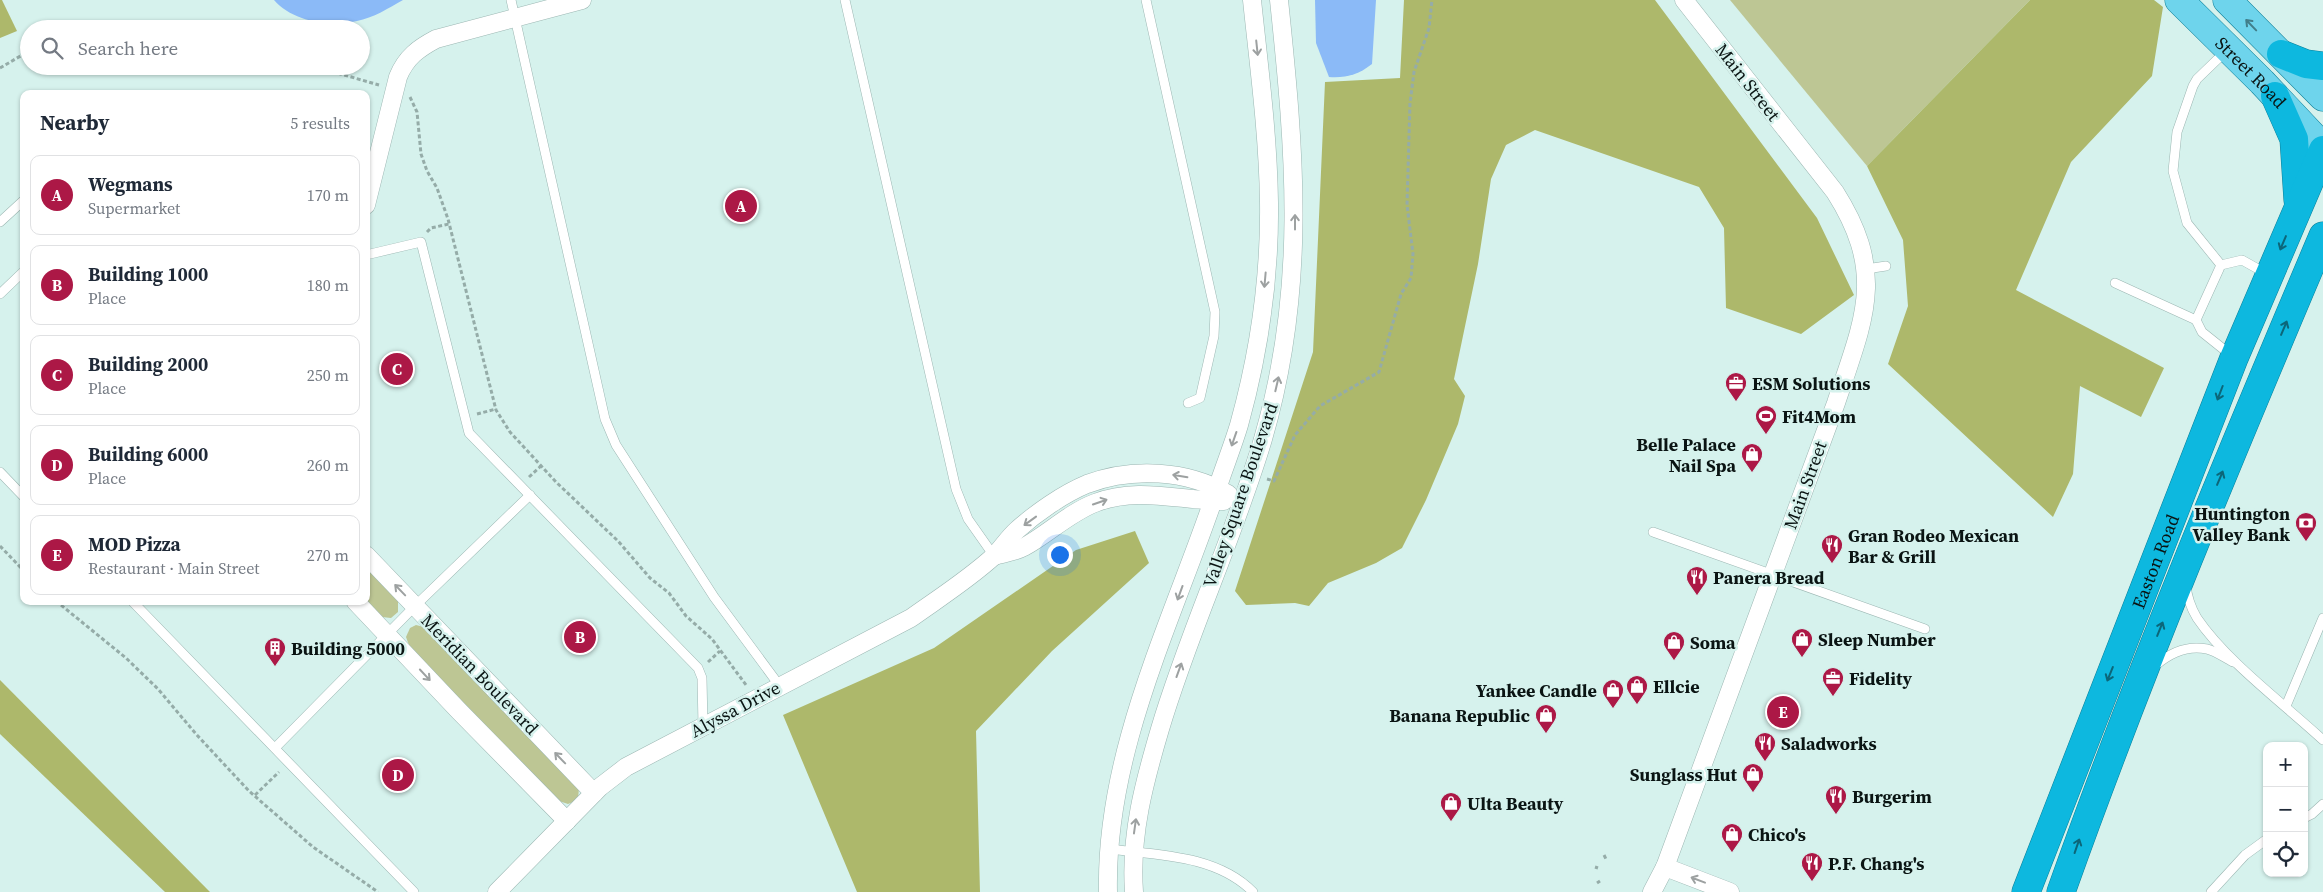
<!DOCTYPE html>
<html lang="en">
<head>
<meta charset="utf-8">
<style>
	:root { --surface:#fff; --page:#f2f2f3; --text:#1f2937; --muted:#747a83; --line:#e0e1e3; --accent:#ac1846 }
	body { margin:0; font-family:"Source Serif 4",serif; background:var(--page); color:var(--text) }
	.controls { position:absolute; right:15px; bottom:15px; display:grid; overflow:hidden; border-radius:10px; box-shadow:0 1px 4px #0004 }
	.controls button { width:45px; height:45px; display:grid; place-items:center; padding:0; border:0; border-bottom:1px solid var(--line); background:var(--surface); color:var(--text); font:25px sans-serif }
	.you { position:absolute; left:1059px; top:554px; width:18px; height:18px; margin:-12px; border:4px solid #fff; border-radius:50%; background:#1a73e8; box-shadow:0 0 0 8px #1a73e833 }
	.badge { display:grid; place-items:center; width:32px; height:32px; border-radius:50%; background:var(--accent); color:#fff; font-size:16px; font-weight:700 }
	.pin { position:absolute; translate:-50% -50%; border:2px solid #fff; box-shadow:0 1px 5px #0006 }
	.list { margin:0; padding:0; list-style:none }
	h2 { display:flex; justify-content:space-between; align-items:center; height:65px; margin:0; padding:0 20px; font-size:21px }
	h2 small { font-size:16px; font-weight:400; color:var(--muted) }
	.list li { display:grid; grid-template-columns:32px 1fr auto; gap:15px; align-items:center; box-sizing:border-box; height:80px; margin:0 10px 10px; padding:0 10px; border:1px solid var(--line); border-radius:10px }
	.list b { display:block; font-size:19px; white-space:nowrap }
	.list p { margin:0; font-size:16px; white-space:nowrap; color:var(--muted) }
	.list em { font-size:16px; font-style:normal; color:var(--muted) }
	.icon { flex:none; width:28px; height:28px; fill:none; stroke:currentColor; stroke-width:2; stroke-linecap:round; stroke-linejoin:round }
	.map { position:relative; flex:none; width:2323px; height:892px; overflow:hidden }
	.search { position:absolute; background:var(--surface); box-shadow:0 1px 4px #0004; left:20px; top:20px; width:350px; height:55px; display:flex; align-items:center; gap:12px; box-sizing:border-box; padding:0 18px; border-radius:28px; color:var(--muted); font-size:19px }
	.panel { position:absolute; background:var(--surface); box-shadow:0 1px 4px #0004; left:20px; top:90px; width:350px; height:515px; border-radius:10px }
	.map>svg:first-child { display:block }
	.green { fill:#bdc694 }
	.forest { fill:#adb86b }
	.water { fill:#8bbaf7 }
	.lines { fill:none; stroke-linecap:round; stroke-linejoin:round }
	.lane-casing { stroke:#9bb6b2; stroke-width:10 }
	.street-casing { stroke:#9bb6b2; stroke-width:19 }
	.primary-casing { stroke:#0c7f98; stroke-width:29 }
	.highway-casing { stroke:#0c7f98; stroke-width:29 }
	.path { stroke:#95aca8; stroke-width:3; stroke-dasharray:4 2.5; stroke-linecap:butt }
	.lane { stroke:#fff; stroke-width:9 }
	.street { stroke:#fff; stroke-width:18 }
	.primary { stroke:#6ed4ec; stroke-width:28 }
	.highway { stroke:#0db8df; stroke-width:28 }
	.oneway { stroke:#417e8a }
	.oneway2 { stroke:#9da1a1 }
	.oneway3 { stroke:#0c6679 }
	.labels { text-anchor:middle; dominant-baseline:central; stroke-width:5; stroke-linejoin:round; paint-order:stroke }
	.street-label { font-size:18px; fill:#0a1413; stroke:#d6f2ed }
	.poi-label { font-size:18px; font-weight:bold; fill:#0a1413; stroke:#d6f2ed; text-anchor:start }
</style>
</head>
<body>
<div class="map">
<svg width="2323" height="892" viewBox="0 0 2323 892">
	<rect width="100%" height="100%" fill="#d6f2ed"/>
	<g class="green">
		<path d="M1730 0H2030L1867 166Z"/>
		<path d="M366 566 398 600V612L391 618 382 617 366 601Z"/>
		<path d="M416 625 424 627 579 787 578 800 568 804 559 801 410 648 406 637 410 628Z"/>
	</g>
	<g class="forest">
		<path d="M0 0H2L17 31 0 38Z"/>
		<path d="M1404 0H1655L1817 218 1854 295 1801 334 1726 308 1724 228 1699 187 1535 130 1506 145 1491 179 1478 264 1454 379 1465 396 1458 424 1426 500 1402 548 1376 563 1328 583 1309 606 1295 603 1246 605 1235 591 1313 352 1325 82 1400 78Z"/>
		<path d="M2030 0H2154L2163 7 2152 76 2071 162 2016 290 2164 368 2141 417 2080 386 2073 474 2053 517 1888 364 1908 306 1903 240 1867 166Z"/>
		<path d="M1135 531 1149 563 1052 651 976 731 980 892H857L783 715 934 648 1076 550Z"/>
		<path d="M0 680 210 892H165L0 734Z"/>
	</g>
	<g class="water">
		<path d="M274 0H403C389 8 373 18 357 21 330 27 293 22 274 0Z"/>
		<path d="M1315 0H1376L1372 64C1358 75 1346 78 1329 77L1316 43Z"/>
	</g>
	<g class="lines">
		<g class="lane-casing">
			<g id="lane">
				<path d="M511 0 605 419 616 445 714 597 779 685"/>
				<path d="M845 0 956 489 968 519 994 556"/>
				<path d="M1146 0 1215 312 1214 336 1200 398 1188 403"/>
				<path d="M0 222 24 200"/>
				<path d="M366 255 421 242 469 433 698 668 702 678 703 726"/>
				<path d="M2221 265 2187 223 2173 171 2177 132 2193 86 2197 79 2226 51"/>
				<path d="M1866 269 1886 266"/>
				<path d="M2115 283 2196 320"/>
				<path d="M0 294 24 271"/>
				<path d="M2232 356 2202 332 2196 320 2221 265 2242 260 2267 274"/>
				<path d="M0 472 24 497"/>
				<path d="M1653 532 1925 629"/>
				<path d="M2186 585C2187 596 2191 608 2197 618 2226 661 2284 704 2323 740"/>
				<path d="M132 601 414 892"/>
				<path d="M2156 665C2170 653 2188 645 2207 649 2216 651 2225 658 2233 662"/>
				<path d="M2286 706 2323 618"/>
				<path d="M275 748 415 606 530 495"/>
				<path d="M2304 818 2312 814 2323 804"/>
				<path d="M1109 849C1158 855 1217 855 1253 892"/>
				<path d="M2211 892 2245 855 2267 839"/>
			</g>
		</g>
		<g class="street-casing">
			<g id="street">
				<path d="M366 205 398 77C406 57 419 48 436 39L582 0"/>
				<path d="M366 555 594 793"/>
				<path d="M994 556C1004 553 1015 552 1024 547 1048 534 1069 513 1095 503 1138 486 1180 501 1224 501"/>
				<path d="M355 601 459 711 567 821"/>
				<path d="M1665 867 1730 892"/>
				<path d="M497 892 600 787 626 767 911 618C939 598 969 579 994 556 1002 548 1008 538 1017 530 1036 513 1063 494 1087 484 1132 467 1187 470 1228 494"/>
				<path d="M1108 892C1105 750 1174 618 1218 486 1225 465 1233 445 1239 425 1259 353 1270 276 1269 202 1268 134 1259 67 1252 0"/>
				<path d="M1134 892C1130 835 1144 783 1160 729 1189 631 1234 537 1263 439 1307 288 1295 153 1279 0"/>
				<path d="M1652 892 1665 867 1836 403C1864 319 1887 274 1835 192L1684 0"/>
			</g>
		</g>
		<g class="primary-casing">
			<g id="primary">
				<path id="s1" d="M2179 0 2262 82 2323 147"/>
				<path d="M2227 0 2323 97"/>
			</g>
		</g>
		<g class="highway-casing">
			<g id="highway">
				<path d="M2281 54 2306 64 2323 66"/>
				<path d="M2275 96 2294 139 2298 200"/>
				<path id="s2" d="M2026 892 2234 358 2323 150"/>
				<path d="M2061 892C2140 670 2231 453 2323 236"/>
			</g>
		</g>
		<g class="path">
			<path d="M124 29C162 22 183 18 222 29"/>
			<path d="M313 66 379 85"/>
			<path d="M0 68 29 51"/>
			<path d="M410 97 417 112 421 154 427 171 437 188 448 219 496 410 510 432 556 482 618 541 650 578 669 593 686 616 712 639 746 685"/>
			<path d="M427 232 431 228 449 224"/>
			<path d="M477 414 496 409"/>
			<path d="M529 477 541 466"/>
			<path d="M1267 479 1274 481 1295 435 1320 406 1379 372 1401 294 1411 278 1413 254 1407 205 1410 103 1414 72 1429 28 1432 0"/>
			<path d="M0 546 24 571"/>
			<path d="M56 601 126 658 158 689 196 734 249 791 313 847 378 892"/>
			<path d="M708 662 720 651"/>
			<path d="M255 795 279 772"/>
			<path d="M1604 855 1606 859"/>
			<path d="M1595 867 1598 868"/>
			<path d="M1597 883 1600 881"/>
		</g>
		<use href="#lane" class="lane"/>
		<use href="#street" class="street"/>
		<use href="#primary" class="primary"/>
		<use href="#highway" class="highway"/>
	</g>
	<defs><path id="oneway-shaft" d="M-6 0H5M1.5-3L5.5 0L1.5 3" fill="none" stroke-width="1.6" stroke-linecap="round" stroke-linejoin="round" transform="scale(1.25)"/></defs>
	<use class="oneway" href="#oneway-shaft" transform="translate(2251 25) rotate(-134)"/>
	<g class="oneway2">
		<use href="#oneway-shaft" transform="translate(1257 48) rotate(84)"/>
		<use href="#oneway-shaft" transform="translate(1295 222) rotate(-90)"/>
		<use href="#oneway-shaft" transform="translate(1265 280) rotate(95)"/>
		<use href="#oneway-shaft" transform="translate(1277 384) rotate(-77)"/>
		<use href="#oneway-shaft" transform="translate(1234 439) rotate(109)"/>
		<use href="#oneway-shaft" transform="translate(1180 476) rotate(-171)"/>
		<use href="#oneway-shaft" transform="translate(1100 502) rotate(-19)"/>
		<use href="#oneway-shaft" transform="translate(1030 521) rotate(144)"/>
		<use href="#oneway-shaft" transform="translate(400 590) rotate(-134)"/>
		<use href="#oneway-shaft" transform="translate(1180 593) rotate(110)"/>
		<use href="#oneway-shaft" transform="translate(1179 670) rotate(-70)"/>
		<use href="#oneway-shaft" transform="translate(425 675) rotate(47)"/>
		<use href="#oneway-shaft" transform="translate(560 758) rotate(-134)"/>
		<use href="#oneway-shaft" transform="translate(1135 826) rotate(-82)"/>
		<use href="#oneway-shaft" transform="translate(1698 880) rotate(-159)"/>
	</g>
	<g class="oneway3">
		<use href="#oneway-shaft" transform="translate(2283 243) rotate(113)"/>
		<use href="#oneway-shaft" transform="translate(2284 328) rotate(-67)"/>
		<use href="#oneway-shaft" transform="translate(2220 393) rotate(111)"/>
		<use href="#oneway-shaft" transform="translate(2220 478) rotate(-67)"/>
		<use href="#oneway-shaft" transform="translate(2160 629) rotate(-68)"/>
		<use href="#oneway-shaft" transform="translate(2110 674) rotate(112)"/>
		<use href="#oneway-shaft" transform="translate(2077 846) rotate(-71)"/>
	</g>
	<defs>
		<g id="office-pin" transform="scale(1.125)"><path d="M0 17L-7.5 6A9.5 9.5 0 1 1 7.5 6Z" fill="#ac1846" stroke="#d6f2ed"/><path d="M-6-3h4V-5.5h4V-3h4V5H-6ZM-1-4.5V-3h2v-1.5ZM-6 0V1H6V0Z" fill="#fff"/></g>
		<g id="stadium-pin" transform="scale(1.125)"><path d="M0 17L-7.5 6A9.5 9.5 0 1 1 7.5 6Z" fill="#ac1846" stroke="#d6f2ed"/><path d="M0-5a6.5 5 0 1 0 0 10a6.5 5 0 1 0 0-10ZM-3.5-1.8h7v3.6h-7Z" fill="#fff"/></g>
		<g id="shop-pin" transform="scale(1.125)"><path d="M0 17L-7.5 6A9.5 9.5 0 1 1 7.5 6Z" fill="#ac1846" stroke="#d6f2ed"/><path d="M-5-2.5h2.3a2.7 3.5 0 0 1 5.4 0H5L5.5 6h-11ZM-1.5-2.5h3a1.5 2.3 0 0 0-3 0Z" fill="#fff"/></g>
		<g id="bank-pin" transform="scale(1.125)"><path d="M0 17L-7.5 6A9.5 9.5 0 1 1 7.5 6Z" fill="#ac1846" stroke="#d6f2ed"/><path d="M-6-4H6V4H-6ZM0-2.3a2.3 2.3 0 1 0 0 4.6a2.3 2.3 0 1 0 0-4.6Z" fill="#fff"/></g>
		<g id="restaurant-pin" transform="scale(1.125)"><path d="M0 17L-7.5 6A9.5 9.5 0 1 1 7.5 6Z" fill="#ac1846" stroke="#d6f2ed"/><path d="M-5-6h1v4h1v-4h1v4h1v-4h1v5L-1.5 .5V6h-2V.5L-5-1ZM5-6V6H3V1.5H1.5Q1.5-4 5-6Z" fill="#fff"/></g>
		<g id="building-pin" transform="scale(1.125)"><path d="M0 17L-7.5 6A9.5 9.5 0 1 1 7.5 6Z" fill="#ac1846" stroke="#d6f2ed"/><path d="M-4-6H4V6H1V3H-1V6H-4ZM-2.5-4.3h1.7v1.8h-1.7ZM.8-4.3h1.7v1.8H.8ZM-2.5-1h1.7V.8h-1.7ZM.8-1h1.7V.8H.8Z" fill="#fff"/></g>
	</defs>
	<g fill-rule="evenodd">
		<use href="#office-pin" x="1736" y="383"/>
		<use href="#stadium-pin" x="1766" y="416"/>
		<use href="#shop-pin" x="1752" y="454"/>
		<use href="#bank-pin" x="2306" y="523"/>
		<use href="#restaurant-pin" x="1832" y="545"/>
		<use href="#restaurant-pin" x="1697" y="577"/>
		<use href="#shop-pin" x="1802" y="639"/>
		<use href="#shop-pin" x="1674" y="642"/>
		<use href="#building-pin" x="275" y="648"/>
		<use href="#office-pin" x="1833" y="678"/>
		<use href="#shop-pin" x="1637" y="686"/>
		<use href="#shop-pin" x="1613" y="690"/>
		<use href="#shop-pin" x="1546" y="715"/>
		<use href="#restaurant-pin" x="1765" y="743"/>
		<use href="#shop-pin" x="1753" y="774"/>
		<use href="#restaurant-pin" x="1836" y="796"/>
		<use href="#shop-pin" x="1451" y="803"/>
		<use href="#shop-pin" x="1732" y="834"/>
		<use href="#restaurant-pin" x="1812" y="863"/>
	</g>
	<g class="labels">
		<g class="street-label">
			<text stroke="none"><textPath href="#s1" startOffset="102">Street Road</textPath></text>
			<text transform="translate(1748 82) rotate(52)">Main Street</text>
			<text transform="translate(1805 485) rotate(-70)">Main Street</text>
			<text transform="translate(1240 495) rotate(-71)">Valley Square Boulevard</text>
			<text stroke="none"><textPath href="#s2" startOffset="355">Easton Road</textPath></text>
			<text transform="translate(480 674) rotate(46)">Meridian Boulevard</text>
			<text transform="translate(735 709) rotate(-28)">Alyssa Drive</text>
		</g>
		<g class="poi-label">
			<text x="1752" y="383">ESM Solutions</text>
			<text x="1782" y="416">Fit4Mom</text>
			<text x="1736" y="444" text-anchor="end">Belle Palace<tspan x="1736" dy="21">Nail Spa</tspan></text>
			<text x="2290" y="513" text-anchor="end">Huntington<tspan x="2290" dy="21">Valley Bank</tspan></text>
			<text x="1848" y="535">Gran Rodeo Mexican<tspan x="1848" dy="21">Bar &amp; Grill</tspan></text>
			<text x="1713" y="577">Panera Bread</text>
			<text x="1818" y="639">Sleep Number</text>
			<text x="1690" y="642">Soma</text>
			<text x="291" y="648">Building 5000</text>
			<text x="1849" y="678">Fidelity</text>
			<text x="1653" y="686">Ellcie</text>
			<text x="1597" y="690" text-anchor="end">Yankee Candle</text>
			<text x="1530" y="715" text-anchor="end">Banana Republic</text>
			<text x="1781" y="743">Saladworks</text>
			<text x="1737" y="774" text-anchor="end">Sunglass Hut</text>
			<text x="1852" y="796">Burgerim</text>
			<text x="1467" y="803">Ulta Beauty</text>
			<text x="1748" y="834">Chico's</text>
			<text x="1828" y="863">P.F. Chang's</text>
		</g>
	</g>
</svg>
<div class="controls">
<button>+</button>
<button>−</button>
<button><svg class="icon" aria-label="locate" viewBox="0 0 24 24"><circle cx="12" cy="12" r="6"/><path d="M12 2v4M12 18v4M2 12h4M18 12h4"/></svg></button>
</div>
<div class="you"></div>
<div class="pin badge" style="left:741px;top:206px">A</div>
<div class="pin badge" style="left:580px;top:637px">B</div>
<div class="pin badge" style="left:397px;top:369px">C</div>
<div class="pin badge" style="left:398px;top:775px">D</div>
<div class="pin badge" style="left:1783px;top:712px">E</div>
<div class="search"><svg class="icon" aria-label="search" viewBox="0 0 24 24"><circle cx="10" cy="10" r="6"/><path d="M15 15l6 6"/></svg>Search here</div>
<section class="panel">
<h2>Nearby<small>5 results</small></h2>
<ul class="list">
<li><span class="badge">A</span><div><b>Wegmans</b><p>Supermarket</p></div><em>170 m</em></li>
<li><span class="badge">B</span><div><b>Building 1000</b><p>Place</p></div><em>180 m</em></li>
<li><span class="badge">C</span><div><b>Building 2000</b><p>Place</p></div><em>250 m</em></li>
<li><span class="badge">D</span><div><b>Building 6000</b><p>Place</p></div><em>260 m</em></li>
<li><span class="badge">E</span><div><b>MOD Pizza</b><p>Restaurant · Main Street</p></div><em>270 m</em></li>
</ul>
</section>
</div>
</body>
</html>
